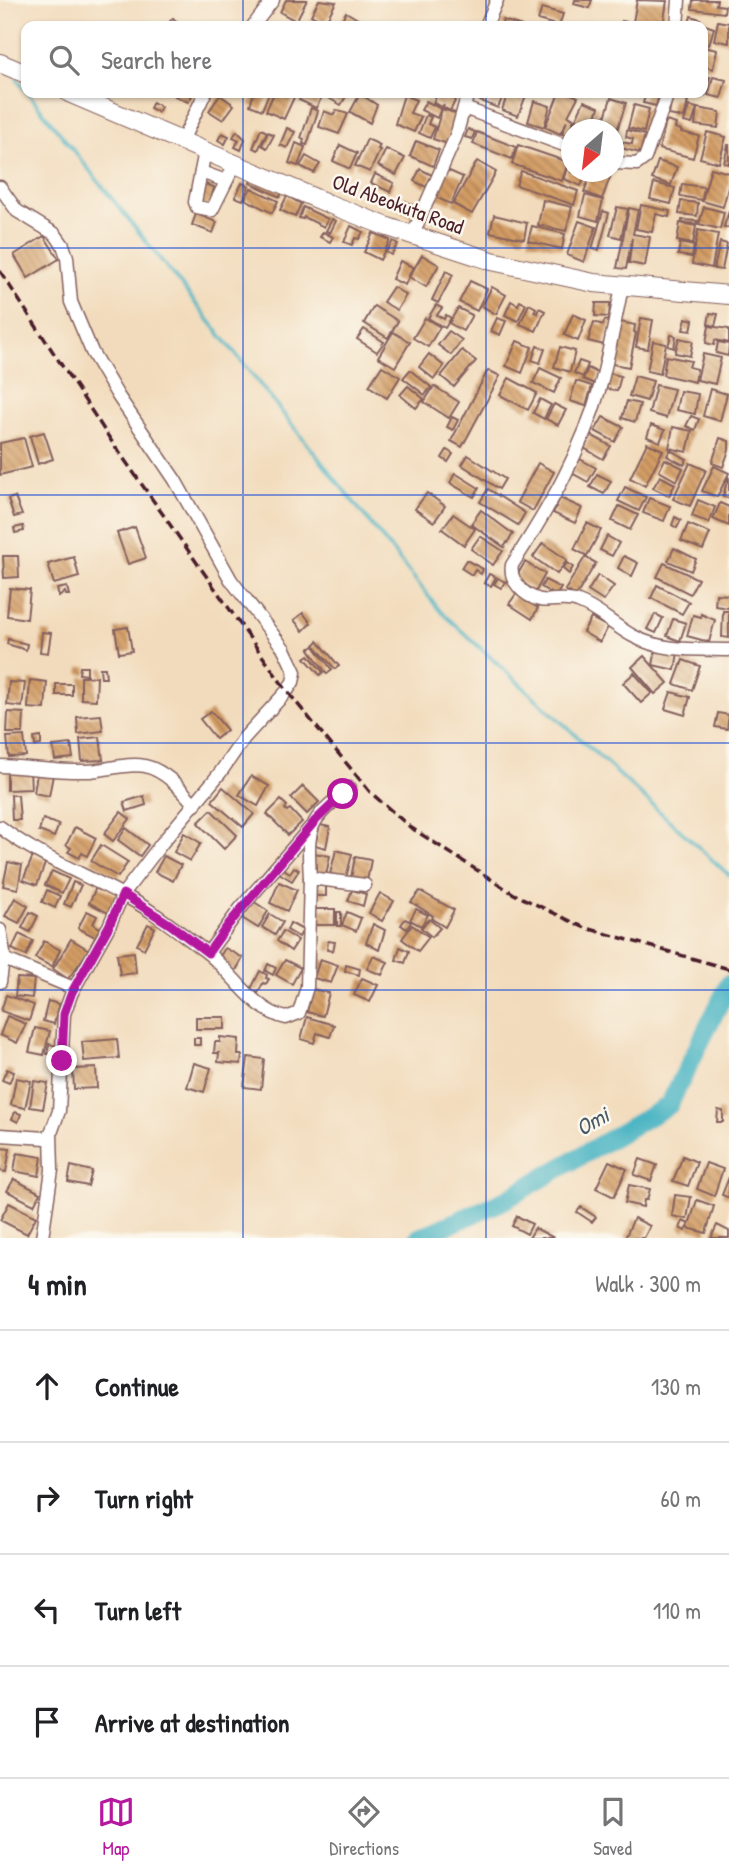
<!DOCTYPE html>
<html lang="en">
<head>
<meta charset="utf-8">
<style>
	:root { --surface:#fff; --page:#f6f6f6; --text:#202124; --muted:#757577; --line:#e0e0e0; --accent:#b5179e }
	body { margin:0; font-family:"Patrick Hand",sans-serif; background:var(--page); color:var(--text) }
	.compass { position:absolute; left:561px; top:119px; width:63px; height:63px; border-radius:50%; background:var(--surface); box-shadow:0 2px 5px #0004; rotate:208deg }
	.stop { position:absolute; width:21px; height:21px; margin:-16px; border:5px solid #b5179e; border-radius:50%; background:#fff }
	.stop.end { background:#b5179e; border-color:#fff; box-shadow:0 2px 7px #0008 }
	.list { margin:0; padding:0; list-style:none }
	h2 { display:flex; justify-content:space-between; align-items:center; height:91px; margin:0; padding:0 28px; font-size:30px }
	h2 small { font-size:23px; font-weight:400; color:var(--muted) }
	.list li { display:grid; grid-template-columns:46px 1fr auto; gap:21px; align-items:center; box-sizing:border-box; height:112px; padding:0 28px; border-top:2px solid var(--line) }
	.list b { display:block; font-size:26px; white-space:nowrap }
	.list em { font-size:23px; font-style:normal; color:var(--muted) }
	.icon { flex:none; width:38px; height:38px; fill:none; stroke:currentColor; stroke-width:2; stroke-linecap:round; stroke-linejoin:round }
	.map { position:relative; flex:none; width:729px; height:1238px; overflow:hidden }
	.search { position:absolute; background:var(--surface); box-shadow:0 2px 5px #0004; left:21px; right:21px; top:21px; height:77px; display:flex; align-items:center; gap:18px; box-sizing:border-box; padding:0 24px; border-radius:14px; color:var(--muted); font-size:26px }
	.sheet { height:539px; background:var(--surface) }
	nav { display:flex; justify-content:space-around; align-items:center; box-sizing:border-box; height:98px; border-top:2px solid var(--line); background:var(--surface); font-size:19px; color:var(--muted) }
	nav a { display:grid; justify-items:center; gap:4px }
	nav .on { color:var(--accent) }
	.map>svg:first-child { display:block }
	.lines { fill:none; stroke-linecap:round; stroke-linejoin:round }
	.stream { stroke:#46b3c2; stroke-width:3.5 }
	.river { stroke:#46b3c2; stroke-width:19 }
	.building { fill:url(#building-back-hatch) }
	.minor-casing { stroke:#85615e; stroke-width:15 }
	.highway-casing { stroke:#85615e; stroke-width:20 }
	.minor { stroke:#fff; stroke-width:12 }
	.highway { stroke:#fff; stroke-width:18 }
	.rail { stroke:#4a1f2b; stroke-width:3.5; stroke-dasharray:10 5; stroke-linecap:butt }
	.route { stroke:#b5179e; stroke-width:9 }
	.grid { fill:none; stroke:#1d4ed8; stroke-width:2; stroke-opacity:0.55 }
	.labels { text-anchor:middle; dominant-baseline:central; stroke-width:5; stroke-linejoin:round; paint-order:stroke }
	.street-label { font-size:21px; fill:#4a1f2b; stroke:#fbf7ec }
	.water-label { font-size:23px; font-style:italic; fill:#485a67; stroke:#fbf7ec }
</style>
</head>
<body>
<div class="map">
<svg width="729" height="1238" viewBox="0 0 729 1238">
	<defs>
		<pattern id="building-back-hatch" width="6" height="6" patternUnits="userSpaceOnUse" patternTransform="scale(1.75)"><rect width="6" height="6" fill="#d39c64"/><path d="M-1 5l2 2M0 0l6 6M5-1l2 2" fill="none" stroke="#ad7f53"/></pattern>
	</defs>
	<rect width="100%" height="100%" fill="#fbf7ec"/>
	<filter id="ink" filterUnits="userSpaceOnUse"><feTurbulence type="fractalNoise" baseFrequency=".0143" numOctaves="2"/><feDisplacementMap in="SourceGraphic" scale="14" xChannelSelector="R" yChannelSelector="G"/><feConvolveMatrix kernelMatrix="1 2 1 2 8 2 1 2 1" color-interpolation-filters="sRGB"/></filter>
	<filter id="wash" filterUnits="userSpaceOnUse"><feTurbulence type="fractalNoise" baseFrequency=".00686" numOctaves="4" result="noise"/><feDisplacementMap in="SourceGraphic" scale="28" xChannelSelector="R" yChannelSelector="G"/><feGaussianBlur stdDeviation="1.57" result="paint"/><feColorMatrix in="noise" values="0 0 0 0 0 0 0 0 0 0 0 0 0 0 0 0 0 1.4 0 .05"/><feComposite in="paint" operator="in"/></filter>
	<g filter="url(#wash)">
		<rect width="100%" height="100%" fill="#f2dbbc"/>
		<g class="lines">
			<g class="stream">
				<path d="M17 79 26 91"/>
				<path d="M28 93 441 612 729 875"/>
			</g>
			<path class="river" d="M418 1238 501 1202 669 1105 729 984"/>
		</g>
		<g id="blocks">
			<g class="building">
				<path d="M286 0H307L296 21 280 12Z"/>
				<path d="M319 0 336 2 325 23 311 15Z"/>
				<path d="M575 0H592L589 8 574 4Z"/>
				<path d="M637 0 667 1 663 26 633 22Z"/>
				<path d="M693 0H717L716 5 725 6 724 13 692 9Z"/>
				<path d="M542 8 563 14 559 26 538 20Z"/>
				<path d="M346 12 361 21 358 26H338Z"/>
				<path d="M691 16 700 19 699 23 714 28 709 45 703 43V26H688Z"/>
				<path d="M173 18 180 25 166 26Z"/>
				<path d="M311 19 323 26H306Z"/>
				<path d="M503 20 522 26H501Z"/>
				<path d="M622 21 642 25V26H620Z"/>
				<path d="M718 21 729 23V43L714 40Z"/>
				<path d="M703 47 717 50 713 69 703 66Z"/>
				<path d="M703 76 710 77 705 95 703 94Z"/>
				<path d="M713 77 726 80 721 98 708 95Z"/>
				<path d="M177 93H186L192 96 188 102 175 96Z"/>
				<path d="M254 93H269L262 110 250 105Z"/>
				<path d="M274 93H296L284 119 266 111Z"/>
				<path d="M302 93H324L316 108 299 100Z"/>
				<path d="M327 93H348L341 105 325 96Z"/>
				<path d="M438 93H459L450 111 443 107 444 104 442 107 433 103Z"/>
				<path d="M484 93H504L498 108 480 101Z"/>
				<path d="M508 93H527L518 116 502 110Z"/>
				<path d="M559 93H569L578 97 568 116 574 119 568 136 562 134 567 121 560 134 545 127Z"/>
				<path d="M646 93 659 95 656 106 643 103Z"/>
				<path d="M360 94 377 105 370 123 350 112Z"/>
				<path d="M220 95 234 105 223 120 209 111Z"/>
				<path d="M404 95 416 100 410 113 421 117 414 132 395 124Z"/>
				<path d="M611 98 626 103 614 140V130H601Z"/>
				<path d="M672 98 688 101 684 118 669 115Z"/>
				<path d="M426 101 441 109 437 118 421 110Z"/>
				<path d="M534 101 550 106 544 127 528 122Z"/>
				<path d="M584 101 599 107 592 130 574 123Z"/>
				<path d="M153 102 161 107 158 112 150 108Z"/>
				<path d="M634 105 649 109 644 132 628 128Z"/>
				<path d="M689 106 697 108 692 124 684 122Z"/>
				<path d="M311 108 318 111 307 145 303 144 304 139 301 138Z"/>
				<path d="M697 108 720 112 718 128 695 125Z"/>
				<path d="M442 109 458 114 448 144 433 139Z"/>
				<path d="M336 110 348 114 339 134 319 127 324 111 334 115Z"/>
				<path d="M426 115 431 117 428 124 435 127 430 138 419 133Z"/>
				<path d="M666 121 676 124 675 128 681 130V132L699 136 693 158 659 149Z"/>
				<path d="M287 128 295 132 287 148 280 145Z"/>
				<path d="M261 129 267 132 258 150 253 148Z"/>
				<path d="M468 129 475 132 472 139 465 137Z"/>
				<path d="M627 130 645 135 640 153 621 148 622 142 632 144 633 139 626 137Z"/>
				<path d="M237 131 245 139 241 150 235 147 239 140 233 137Z"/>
				<path d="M268 132 274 135 267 148 262 145Z"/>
				<path d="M477 132 516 147 512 159 473 144Z"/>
				<path d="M707 132 726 137 719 163 700 158Z"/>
				<path d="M222 133 229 136 225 144 218 140Z"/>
				<path d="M367 139 380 145 378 149 380 150 370 172 355 166Z"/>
				<path d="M416 141 439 150 433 166 410 156Z"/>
				<path d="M296 143 305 147 298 166 289 163Z"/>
				<path d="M340 145 357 153 350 169 333 161Z"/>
				<path d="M518 145 568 162 562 181 512 164Z"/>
				<path d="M728 145H729V164L724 163Z"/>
				<path d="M386 149 405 158 396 175 378 166Z"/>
				<path d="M306 156 320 164 314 173 300 166Z"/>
				<path d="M571 160V172H587L581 186 564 179Z"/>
				<path d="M477 161 496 172 472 214 453 204Z"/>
				<path d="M658 161 677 167 671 185 652 179Z"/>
				<path d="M711 168 729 173V184L723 207 702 201Z"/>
				<path d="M420 169 432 175 426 187 414 181Z"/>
				<path d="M447 170 463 177 451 204 435 197Z"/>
				<path d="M521 171 578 191 574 205 516 185Z"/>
				<path d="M592 172H612L602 199 584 192Z"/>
				<path d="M375 174 394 183 390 192 371 183Z"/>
				<path d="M253 176 283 191 280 197 250 183Z"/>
				<path d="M242 183 249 186 243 200 235 197Z"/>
				<path d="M654 183 675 188 671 204 650 199Z"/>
				<path d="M204 184 214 187 209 206 198 203Z"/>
				<path d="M682 184 704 187 702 200 680 196Z"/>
				<path d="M251 188 278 201 272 213 245 199Z"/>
				<path d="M585 195 603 200 598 221 580 216Z"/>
				<path d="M287 196 301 204 295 217 280 210Z"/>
				<path d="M543 200 572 207 566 231 538 225Z"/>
				<path d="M405 201 417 207 412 217 400 211Z"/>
				<path d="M681 201 698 203 697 216 679 214Z"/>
				<path d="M641 205 670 211 669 217 656 214 652 232 636 229Z"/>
				<path d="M303 207 328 219 324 227 304 217 303 219 299 218Z"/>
				<path d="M617 207 628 209 621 238 610 235Z"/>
				<path d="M704 207 724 212 720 229 699 224Z"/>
				<path d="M629 208 638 210 633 234 650 237 645 266 629 263 632 238 626 269 617 268Z"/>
				<path d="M603 211 609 213 599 250 592 249Z"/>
				<path d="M729 211V228L724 227Z"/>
				<path d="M196 214 217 222 213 233 192 225Z"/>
				<path d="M494 215 527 223 524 239 490 232Z"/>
				<path d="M332 219 336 221 330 233 326 231Z"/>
				<path d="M682 220 698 221 697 224 682 223Z"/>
				<path d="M579 221 596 227 584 262 567 255Z"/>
				<path d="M680 223 696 226 693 244 677 241Z"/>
				<path d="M351 226 363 232 359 239 355 238 352 245 344 242Z"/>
				<path d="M532 226 565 234 562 249 528 241Z"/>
				<path d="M698 230 718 234 712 268 692 264Z"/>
				<path d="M323 232 333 237 330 242 320 237Z"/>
				<path d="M373 233 390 240 380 260 364 252Z"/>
				<path d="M44 236 59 259 28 278 14 255Z"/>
				<path d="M393 241 398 244 391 255 386 252Z"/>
				<path d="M720 242 727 244 722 270 714 269Z"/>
				<path d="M680 243 694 246 692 257 678 255Z"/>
				<path d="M422 255 439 265 426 287 409 277Z"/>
				<path d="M400 261 413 267 405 285 392 279Z"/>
				<path d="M446 271 453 275 438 303 432 300Z"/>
				<path d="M470 281 487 289 477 311 459 302Z"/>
				<path d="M393 287 406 295 397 310 383 302Z"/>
				<path d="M492 287 506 295 496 314 482 306Z"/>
				<path d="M511 301 518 305 520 301 526 304 518 321 505 315Z"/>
				<path d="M596 303H610L609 317 595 316Z"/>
				<path d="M529 304 536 308 534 312 537 313 539 308 545 311 536 331 520 324Z"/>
				<path d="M436 305 442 308 437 315 444 319 446 315 451 318 445 328 428 318Z"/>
				<path d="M374 306 398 321 388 338 364 323Z"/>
				<path d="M458 308 472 315 463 331 449 323Z"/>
				<path d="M710 313 718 314 715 326 708 324Z"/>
				<path d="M573 314 586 320 578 341 564 335Z"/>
				<path d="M425 318 440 327 428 347 413 338Z"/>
				<path d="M497 318 506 321 500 335 491 331Z"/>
				<path d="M641 318 653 320 648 349 636 347Z"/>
				<path d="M686 318 693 320 691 331 683 330Z"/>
				<path d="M605 320 611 322 604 345 588 341 594 322 603 325Z"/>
				<path d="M616 321 635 325 634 332 636 333 629 367 607 363Z"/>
				<path d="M709 326 729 329V343L715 340 714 345 706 343Z"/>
				<path d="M364 329 384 342 377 352 357 339Z"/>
				<path d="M449 331 462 340 451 355 438 345Z"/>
				<path d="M393 332 410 342 395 367 378 357Z"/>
				<path d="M671 335 676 336 674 348 668 346Z"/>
				<path d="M679 338 693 341 690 356 675 353Z"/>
				<path d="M517 341 532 347 522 373 506 366Z"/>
				<path d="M653 341 666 344 660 374 647 371Z"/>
				<path d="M718 342 729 344 728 356 716 353Z"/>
				<path d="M537 346 545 349 540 363 532 360Z"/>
				<path d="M560 347 575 351 570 372 554 367Z"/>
				<path d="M462 350 476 361 454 387 441 376Z"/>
				<path d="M429 354 444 366 434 379 419 367Z"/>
				<path d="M703 354 721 358 715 384 697 380Z"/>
				<path d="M666 356 691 361 689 367 697 369 695 382 663 375Z"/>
				<path d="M579 361 588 364 583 377 574 373Z"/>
				<path d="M382 366 400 377 387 398 369 386Z"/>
				<path d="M540 368 561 378 554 393 533 383Z"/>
				<path d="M588 368 600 374 595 384 583 379Z"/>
				<path d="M410 370 431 387 425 395 403 378Z"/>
				<path d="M488 370 500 376 462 447 451 441Z"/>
				<path d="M608 373 621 376 617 391 604 388Z"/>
				<path d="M635 376 653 381 647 401 629 396Z"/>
				<path d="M509 378 537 393 528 410 500 395Z"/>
				<path d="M576 381 592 386 586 406 570 401Z"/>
				<path d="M656 385 674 389 666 418 649 413Z"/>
				<path d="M408 386 424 399 416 408 400 395Z"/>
				<path d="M434 386 459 402 449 418 424 402Z"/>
				<path d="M710 389 727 394 720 421 703 416Z"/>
				<path d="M680 391 698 394 695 414 676 410Z"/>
				<path d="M540 399 551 405 544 419 533 413Z"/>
				<path d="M627 401 640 404 635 422 622 418Z"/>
				<path d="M554 404 566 410 558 425 546 419Z"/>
				<path d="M691 416 699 419 695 430 686 426Z"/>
				<path d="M452 417 458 420 453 430 447 427Z"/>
				<path d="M603 417 623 427 615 442 595 431Z"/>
				<path d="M651 425 665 430 660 442 647 437Z"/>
				<path d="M673 427 692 431 687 452 669 448Z"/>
				<path d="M44 432 53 459 38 464 30 436Z"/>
				<path d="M591 435 611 446 603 459 584 448Z"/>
				<path d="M24 438 32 467 0 475V443Z"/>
				<path d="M720 438 729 441V450L723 467 712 463Z"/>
				<path d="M647 443 663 450 645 486 630 478Z"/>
				<path d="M447 450 453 454 448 462 442 458Z"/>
				<path d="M670 450 687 459 684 465 667 456Z"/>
				<path d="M468 455 505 479 499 489 462 465Z"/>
				<path d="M580 459 596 468 588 482 572 473Z"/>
				<path d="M665 459 683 468 677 481 659 471Z"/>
				<path d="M538 463 554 472 533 511 517 502Z"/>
				<path d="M690 463 706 470 690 506 673 499Z"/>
				<path d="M714 466 729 473 717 497 702 491Z"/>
				<path d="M455 473 479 488 474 497 450 483Z"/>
				<path d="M597 474 611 481 604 494 590 487Z"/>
				<path d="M660 476 675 484 669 496 653 488Z"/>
				<path d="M728 477 729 478V498L723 497Z"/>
				<path d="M625 487 646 497 639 511 618 501Z"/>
				<path d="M488 489 525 513 518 525 480 502Z"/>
				<path d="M427 493 445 506 434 522 415 509Z"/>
				<path d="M15 497 22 515 14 517 8 499Z"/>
				<path d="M560 498 582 508 575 523 553 513Z"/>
				<path d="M649 498 670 506 664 521 643 513Z"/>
				<path d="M698 500 715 507 709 523 692 516Z"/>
				<path d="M720 503 729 507V526L713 519Z"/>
				<path d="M619 506 638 515 630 530 612 521Z"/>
				<path d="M481 510 513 534 504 547 471 524Z"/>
				<path d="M453 514 475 529 464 545 442 529Z"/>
				<path d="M675 517 681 520 677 528 672 525Z"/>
				<path d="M587 523 601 530 587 556 574 549Z"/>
				<path d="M688 524 710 533 703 550 681 541Z"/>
				<path d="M23 526 24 531 15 533 14 528Z"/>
				<path d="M135 527 146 558 128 564 117 533Z"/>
				<path d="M480 536 503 551 493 565 471 549Z"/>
				<path d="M607 536 619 543 612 556 600 550Z"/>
				<path d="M543 543 567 560 557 574 533 557Z"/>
				<path d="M674 548 696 559 691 571 668 561Z"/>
				<path d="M3 556H18L19 577 4 578Z"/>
				<path d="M624 556 638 563 632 576 618 568Z"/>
				<path d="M74 557 79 577 54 584 48 564Z"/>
				<path d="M585 557 596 563 576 596 565 590Z"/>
				<path d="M466 560 483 569 481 574 475 570 472 575 461 568Z"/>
				<path d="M525 562 545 574 536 591 515 579Z"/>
				<path d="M567 563 573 567 569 574 563 569Z"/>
				<path d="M664 563 698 579 690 594 657 577Z"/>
				<path d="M489 574 496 577 491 586 484 583Z"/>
				<path d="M598 575 614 586 603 601 588 591Z"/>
				<path d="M498 578 505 582 501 588 494 584Z"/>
				<path d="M545 580 561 588 556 596 541 587Z"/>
				<path d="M657 585 689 602 682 614 651 598Z"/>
				<path d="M67 587 69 595H66L65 592 59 597 57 589Z"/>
				<path d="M10 588 30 590 27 619 7 616Z"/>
				<path d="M516 594 538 608 532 619 509 604Z"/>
				<path d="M716 594 729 595V608L715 606Z"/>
				<path d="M723 611H729V638L722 637Z"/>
				<path d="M303 613 311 623 303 631 294 620Z"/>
				<path d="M655 614 663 618 656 633 647 629Z"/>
				<path d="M701 614 715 620 709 642 687 636 693 615 701 617Z"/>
				<path d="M591 618 608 627 600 642 583 632Z"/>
				<path d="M673 619 686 623 680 641 667 636Z"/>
				<path d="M128 627 132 651 119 653 115 629Z"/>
				<path d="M42 632 51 633 48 653 40 652Z"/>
				<path d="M8 639 27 644 26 650 7 644Z"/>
				<path d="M318 641 339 666 335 669 314 645Z"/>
				<path d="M314 646 332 670 327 674 309 649Z"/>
				<path d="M656 649 678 653 675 670 653 665Z"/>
				<path d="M309 655 323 672 320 675 305 658Z"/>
				<path d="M644 656 668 683 655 694 632 667Z"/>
				<path d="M683 660 700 666 692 690 674 684Z"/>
				<path d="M80 667H87V675L79 674Z"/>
				<path d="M100 668H105L106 678H101Z"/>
				<path d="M634 673 652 693 641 703 623 683Z"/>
				<path d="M81 677H97L96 700 81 699Z"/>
				<path d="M30 680 47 682 45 709 28 708Z"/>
				<path d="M9 682 25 683 22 707 7 705Z"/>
				<rect x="56" y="684" width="16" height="11"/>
				<path d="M671 692 690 697 685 715 665 709Z"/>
				<path d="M211 711 227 730 216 739 200 719Z"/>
				<path d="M8 712 24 713 23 733H7Z"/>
				<path d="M718 713 729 715 727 729 715 727Z"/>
				<path d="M101 715 103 731 78 734 77 717Z"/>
				<path d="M24 736 26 756 9 757 7 737Z"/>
				<path d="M41 737V745L35 746 34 738Z"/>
				<path d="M100 737 103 760 82 761 80 739Z"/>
				<path d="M71 744 73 758 55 760 53 746Z"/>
				<path d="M7 770H30L31 789 7 790Z"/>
				<path d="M37 772 53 775 49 796 34 793Z"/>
				<path d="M251 776 269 786 258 806 239 795Z"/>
				<path d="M303 786 319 802 307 814 291 798Z"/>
				<path d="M223 787 254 814 243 827 212 801Z"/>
				<path d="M11 795H18L20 820H12Z"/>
				<path d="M144 796 146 805 127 811 124 802Z"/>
				<path d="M281 800 287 806 285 809 287 811 290 809 302 822 288 835 267 814Z"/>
				<path d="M211 810 237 835 224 849 198 823Z"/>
				<path d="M121 812 130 819 113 841 104 834Z"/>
				<path d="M43 819 59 825 54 837 39 831Z"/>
				<path d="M320 825 330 827 326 848 315 845Z"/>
				<path d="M75 827 96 838 87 856 82 853 79 858 68 852 71 848 66 845Z"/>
				<path d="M126 828 148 845 140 856 118 840Z"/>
				<path d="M184 833 201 843 190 861 174 852Z"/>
				<path d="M101 845 128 862 118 877 91 861Z"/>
				<path d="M336 850 352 854 346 878 330 874Z"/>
				<path d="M314 853 330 856 326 875 311 872Z"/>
				<path d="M33 856 46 861 37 885 23 880Z"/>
				<path d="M164 856 181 865 173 881 155 872Z"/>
				<path d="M355 857 371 860 367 881 351 878Z"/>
				<path d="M8 862 22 865 18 889 3 886Z"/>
				<path d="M294 867 299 870 292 881 279 873 282 868 290 873Z"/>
				<path d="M52 871 69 879 62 893 45 885Z"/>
				<path d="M73 882 81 885 71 907 64 904Z"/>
				<path d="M279 882 297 890 287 911 270 903Z"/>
				<path d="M97 885 117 895 108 913 89 903Z"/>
				<path d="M311 885 326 886V896H310Z"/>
				<path d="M47 890 60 896 55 908 42 902Z"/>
				<path d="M352 890 366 894 363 906 348 901Z"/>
				<path d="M420 891 454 910 445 927 432 919 433 916 411 902Z"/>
				<path d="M380 893 394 901 382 921 369 913Z"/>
				<path d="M15 898 28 906 19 923 5 916Z"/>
				<path d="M253 901 268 911 258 928 242 918Z"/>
				<rect x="314" y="909" width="21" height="16"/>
				<path d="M416 909 428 915 421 926 410 920Z"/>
				<path d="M87 911 97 916 93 924 100 928 95 937 78 928Z"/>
				<path d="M30 912 38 916 30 932 22 928Z"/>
				<rect x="337" y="912" width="4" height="14"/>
				<path d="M347 912 361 918 356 931 342 925Z"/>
				<path d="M270 914 283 922 275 935 262 927Z"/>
				<path d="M405 919 411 922 407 929 401 925Z"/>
				<path d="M429 919 440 928 432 937 421 928Z"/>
				<path d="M290 923 303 930 299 937 287 930Z"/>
				<path d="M148 924 155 928 144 949 137 945Z"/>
				<path d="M373 924 385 930 379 950 366 943Z"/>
				<path d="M412 925 429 937 418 951 402 939Z"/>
				<path d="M283 931 298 940 291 951 277 941Z"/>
				<path d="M19 934 33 941 26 956 12 949Z"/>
				<path d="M71 939 89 950 68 979 53 969Z"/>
				<path d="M44 941 60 950 52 967 35 958Z"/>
				<path d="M328 941 335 942 333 951 327 950Z"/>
				<path d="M400 947 409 951 405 963 396 960Z"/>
				<path d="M225 948 243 958 235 972 217 961Z"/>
				<path d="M134 952 136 973 120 975 117 954Z"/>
				<path d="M373 956 388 962 382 975 367 969Z"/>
				<path d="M320 959 338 965 331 983 314 978Z"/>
				<path d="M285 960 301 968 292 984 276 975Z"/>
				<path d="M268 964 276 968 273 975 265 971Z"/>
				<path d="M346 965 360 969 359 975 345 971Z"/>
				<path d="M260 971 267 975 266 978 269 979 266 984 263 983 258 993 251 989Z"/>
				<path d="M17 978 34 979 32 998 15 996Z"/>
				<path d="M362 978 378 985 370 1002 354 995Z"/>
				<path d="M312 989 329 993 323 1016 307 1012Z"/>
				<path d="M6 995 34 1005 29 1021 1 1011Z"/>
				<path d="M48 1001 59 1004 54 1024 43 1021Z"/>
				<path d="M7 1016 26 1024 17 1043 0 1035Z"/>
				<rect x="196" y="1017" width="29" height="12"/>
				<path d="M307 1017 334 1025 330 1037 317 1033 314 1043 301 1039Z"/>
				<path d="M35 1028 50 1031 44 1055 29 1052Z"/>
				<path d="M220 1037 239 1039 238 1055H242L241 1064 218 1062 219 1053H214L215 1042H220Z"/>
				<rect x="194" y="1038" width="6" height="7"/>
				<path d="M117 1039 119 1058 84 1061 82 1042Z"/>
				<path d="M49 1044 57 1046 56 1055 47 1054Z"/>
				<path d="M248 1057 264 1059 261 1089 244 1087Z"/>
				<path d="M194 1063 211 1068 204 1092 187 1087Z"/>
				<path d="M96 1068 97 1088 74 1089 73 1069Z"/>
				<path d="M7 1069 14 1072 9 1083 2 1080Z"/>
				<path d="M16 1078 31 1081 25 1108 11 1105Z"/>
				<path d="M34 1081 48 1083 43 1109 30 1107Z"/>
				<path d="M718 1110 723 1111V1122H717Z"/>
				<path d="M15 1112 21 1114 18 1122 12 1119Z"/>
				<path d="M0 1148 10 1149 6 1172 0 1171Z"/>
				<path d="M17 1153 42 1157 39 1176 14 1171Z"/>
				<path d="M683 1156 697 1162 688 1186 673 1181Z"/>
				<path d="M640 1159 657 1165 651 1181 634 1175Z"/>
				<path d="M609 1161 627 1169 614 1197 596 1188Z"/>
				<path d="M706 1163 723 1169 714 1196 697 1189Z"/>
				<path d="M71 1166 92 1171 88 1186 68 1182Z"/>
				<path d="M729 1177V1198L722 1195Z"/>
				<path d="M14 1179 40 1193 34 1205 7 1191Z"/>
				<path d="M629 1185 650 1189 647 1200H644L643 1207 625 1203Z"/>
				<path d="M675 1195 691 1197 687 1219 672 1216Z"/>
				<path d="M697 1200 714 1206 706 1233 688 1228Z"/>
				<path d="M9 1203 36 1217 27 1234 0 1220Z"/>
				<path d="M581 1207 596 1217 592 1222 577 1212Z"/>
				<path d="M517 1216 532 1224 527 1234 512 1226Z"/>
				<path d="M634 1218 650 1226 644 1238H625Z"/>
				<path d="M683 1221 689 1224 685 1231 680 1228Z"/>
				<path d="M717 1225 729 1231V1238H711Z"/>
				<path d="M535 1228 554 1238H529Z"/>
			</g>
		</g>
	</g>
	<g filter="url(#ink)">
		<use href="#blocks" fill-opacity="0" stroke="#85615e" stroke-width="2"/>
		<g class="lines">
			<g class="minor-casing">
				<g id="minor">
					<path d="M253 26 273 0"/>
					<path d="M486 26 497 0"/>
					<path d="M677 26 679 0"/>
					<path d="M464 108 572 148"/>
					<path d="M182 141 205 93"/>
					<path d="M205 151 195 202 197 207 212 210 235 164"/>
					<path d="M614 163 637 164 645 158 668 93"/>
					<path d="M201 172 226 181"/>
					<path d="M0 187 17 211 55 234 63 245 67 257 71 302 92 352 118 396 175 480 231 580 284 649 295 672 293 682 287 691 244 738 220 773 162 843 123 894 109 926 72 992"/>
					<path d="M412 236 456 136 468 93"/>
					<path d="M622 287C615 320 609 354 600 387 582 451 548 510 512 565 509 581 524 596 540 600 552 602 565 597 578 602 598 609 614 626 633 636 662 652 697 649 729 650"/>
					<path d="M0 766C29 767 58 772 86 771 105 771 127 762 145 766 166 771 181 789 195 805"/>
					<path d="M0 827C37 856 80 872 121 894 151 909 178 931 205 951 232 971 252 1010 286 1018L299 1013 307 987 310 878 365 885"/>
					<path d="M310 878C307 825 308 821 350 788"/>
					<path d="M0 930 4 952 0 982"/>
					<path d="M208 953 240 909 310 828"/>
					<path d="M4 959 71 987 72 992 64 1014 59 1111 51 1133 52 1170 42 1238"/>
					<path d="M0 1135 46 1138 51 1133"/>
				</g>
			</g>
			<g class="highway-casing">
				<g id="highway">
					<path d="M0 63 26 74"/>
					<path d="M69 93 329 204 388 227 492 261 594 283 729 295"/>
				</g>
			</g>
			<use href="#minor" class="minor"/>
			<use href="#highway" class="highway"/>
			<path class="rail" d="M0 271 112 442 287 691 370 792 410 827 514 894 583 927 729 969"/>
		</g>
	</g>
	<g class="lines" filter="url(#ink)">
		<path class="route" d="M62 1061 64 1014 72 992 109 926 123 894 171 925 208 953 228 925 315 821 343 794"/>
	</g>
	<path class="grid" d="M243 0V26M486 0V26M243 93V1238M486 93V1238M0 248H729M0 495H729M0 743H729M0 990H729"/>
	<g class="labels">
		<g class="street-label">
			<text transform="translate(398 204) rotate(20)">Old Abeokuta Road</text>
		</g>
		<g class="water-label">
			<text transform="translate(592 1121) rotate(-30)">Omi</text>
		</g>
	</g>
</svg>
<svg class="compass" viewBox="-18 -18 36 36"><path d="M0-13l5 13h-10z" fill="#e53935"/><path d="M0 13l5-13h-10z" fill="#757577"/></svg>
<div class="stop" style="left:343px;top:794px"></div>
<div class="stop end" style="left:62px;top:1061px"></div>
<div class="search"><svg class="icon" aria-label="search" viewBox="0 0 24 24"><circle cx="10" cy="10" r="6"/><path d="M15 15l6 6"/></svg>Search here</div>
</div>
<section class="sheet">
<h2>4 min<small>Walk · 300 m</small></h2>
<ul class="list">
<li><svg class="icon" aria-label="ahead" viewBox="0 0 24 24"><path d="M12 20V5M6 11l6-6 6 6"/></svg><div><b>Continue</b></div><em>130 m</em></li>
<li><svg class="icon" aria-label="right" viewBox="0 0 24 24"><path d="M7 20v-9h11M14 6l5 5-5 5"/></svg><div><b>Turn right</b></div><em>60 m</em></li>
<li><svg class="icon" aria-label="left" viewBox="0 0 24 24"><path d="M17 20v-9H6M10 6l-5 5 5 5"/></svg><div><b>Turn left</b></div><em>110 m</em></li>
<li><svg class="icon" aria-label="arrive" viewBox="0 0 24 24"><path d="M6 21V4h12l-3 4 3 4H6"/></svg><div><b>Arrive at destination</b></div></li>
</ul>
</section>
<nav>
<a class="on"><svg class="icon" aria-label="map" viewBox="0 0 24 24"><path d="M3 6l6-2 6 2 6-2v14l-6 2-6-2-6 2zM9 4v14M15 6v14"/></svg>Map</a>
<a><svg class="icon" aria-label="directions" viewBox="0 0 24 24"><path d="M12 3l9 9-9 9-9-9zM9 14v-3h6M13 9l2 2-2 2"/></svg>Directions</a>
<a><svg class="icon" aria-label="saved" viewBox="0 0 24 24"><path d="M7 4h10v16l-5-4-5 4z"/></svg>Saved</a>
</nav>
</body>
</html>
